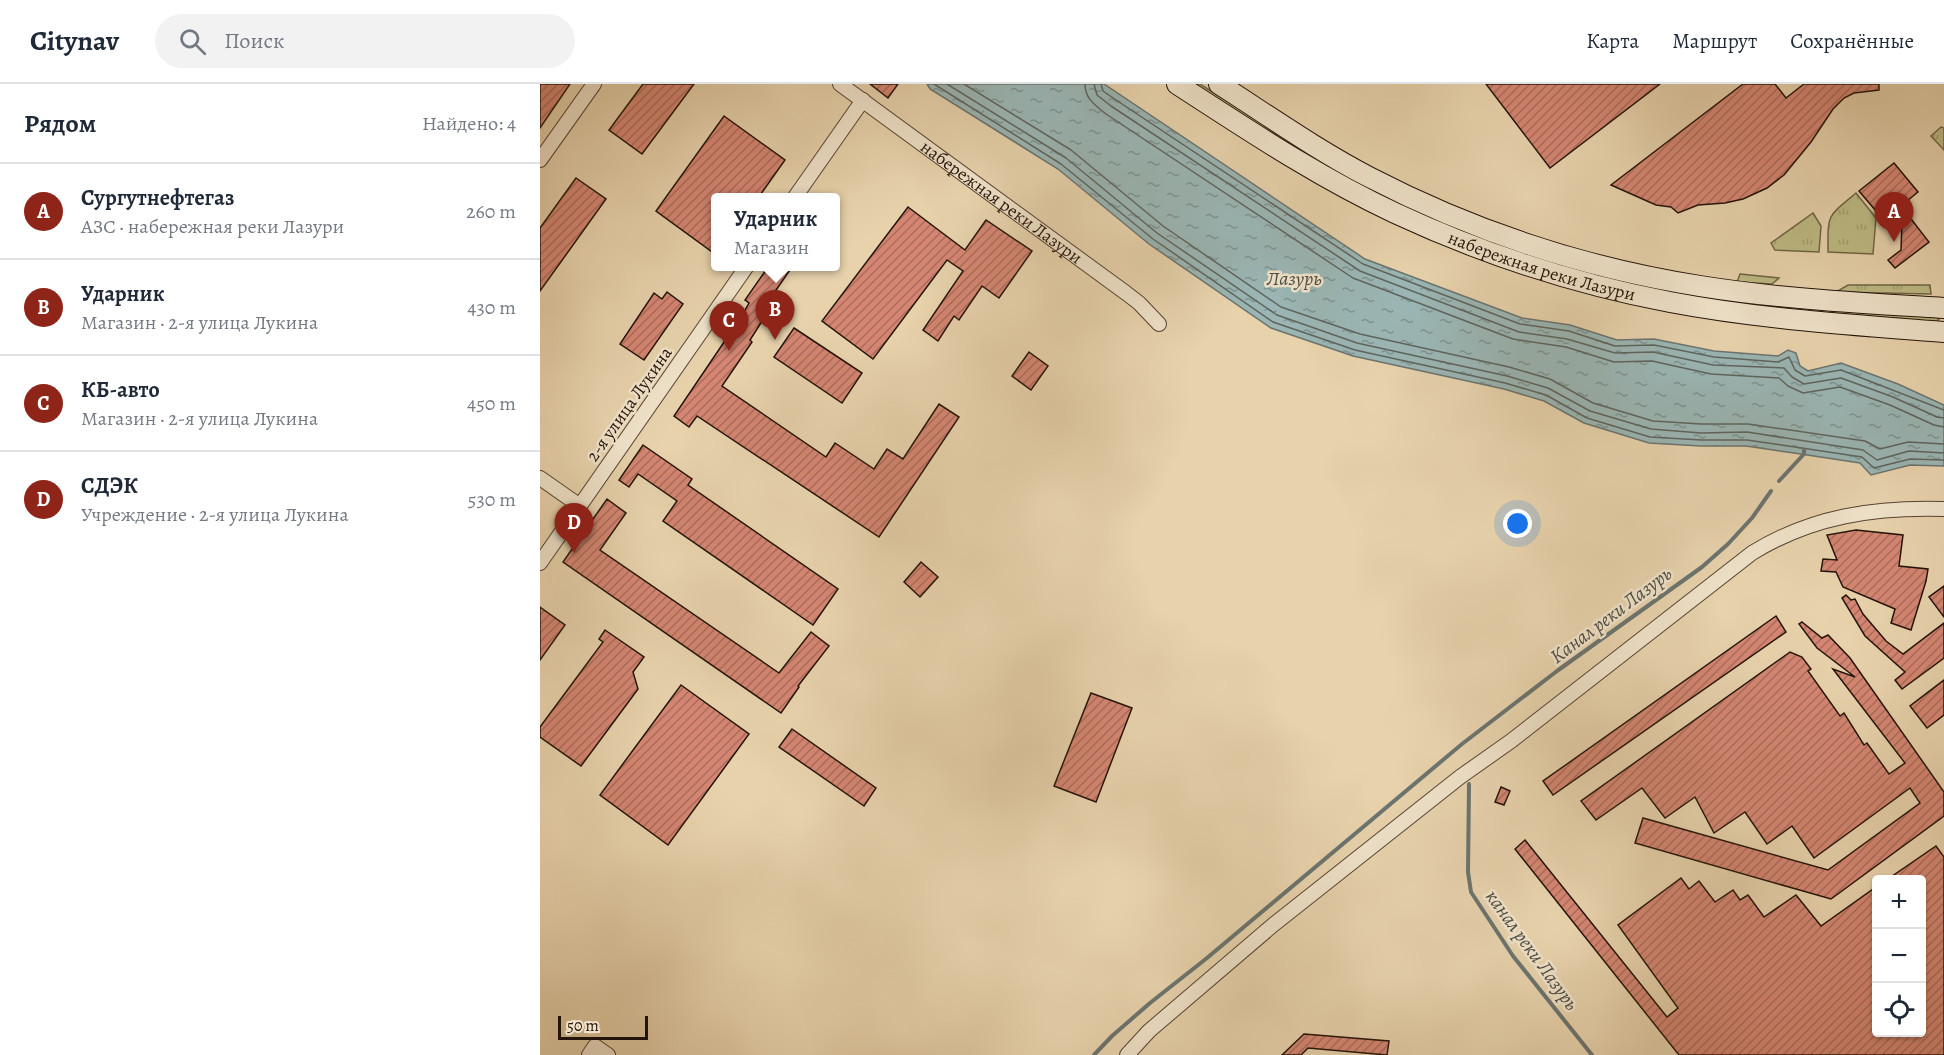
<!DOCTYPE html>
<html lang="ru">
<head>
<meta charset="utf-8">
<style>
	:root { --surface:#fff; --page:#f2f2f3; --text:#1f2937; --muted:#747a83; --line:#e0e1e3; --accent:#8f2418 }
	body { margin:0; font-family:Alegreya,serif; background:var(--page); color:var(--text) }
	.controls { position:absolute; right:18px; bottom:18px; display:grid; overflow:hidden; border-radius:6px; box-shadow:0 2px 4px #0004 }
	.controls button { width:54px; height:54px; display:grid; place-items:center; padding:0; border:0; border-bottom:2px solid var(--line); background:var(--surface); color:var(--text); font:30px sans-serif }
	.scale { position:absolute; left:18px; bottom:15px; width:90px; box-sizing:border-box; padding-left:6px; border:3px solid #241309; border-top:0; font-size:16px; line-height:21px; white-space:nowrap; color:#241309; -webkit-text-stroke:4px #efe2c9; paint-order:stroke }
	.you { position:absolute; left:978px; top:440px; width:21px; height:21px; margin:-15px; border:4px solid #fff; border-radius:50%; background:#1a73e8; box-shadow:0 0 0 9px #1a73e833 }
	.badge { display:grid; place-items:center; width:39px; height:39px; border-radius:50%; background:var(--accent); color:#fff; font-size:20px; font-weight:700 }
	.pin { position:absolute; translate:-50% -50px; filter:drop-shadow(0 2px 3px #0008) }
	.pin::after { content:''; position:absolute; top:32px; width:21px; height:18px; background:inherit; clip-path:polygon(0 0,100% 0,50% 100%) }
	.popup { position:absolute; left:171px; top:109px; width:129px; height:78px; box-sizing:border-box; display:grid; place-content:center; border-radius:6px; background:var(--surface); filter:drop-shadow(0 2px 4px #0005); font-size:20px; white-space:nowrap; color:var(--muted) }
	.popup b { font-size:22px; color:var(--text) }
	.popup::after { content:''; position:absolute; left:50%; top:100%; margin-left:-12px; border:12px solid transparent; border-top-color:var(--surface) }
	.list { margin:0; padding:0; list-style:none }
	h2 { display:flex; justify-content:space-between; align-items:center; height:78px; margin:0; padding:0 24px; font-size:26px }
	h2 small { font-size:20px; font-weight:400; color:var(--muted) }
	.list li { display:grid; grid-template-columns:39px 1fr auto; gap:18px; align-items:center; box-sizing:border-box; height:96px; padding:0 24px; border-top:2px solid var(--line) }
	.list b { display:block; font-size:22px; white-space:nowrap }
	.list p { margin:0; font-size:20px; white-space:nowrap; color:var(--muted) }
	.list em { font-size:20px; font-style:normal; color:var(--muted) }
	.icon { flex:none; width:33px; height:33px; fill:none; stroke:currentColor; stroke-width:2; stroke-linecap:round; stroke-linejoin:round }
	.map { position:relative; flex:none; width:1404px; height:971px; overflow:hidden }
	header { display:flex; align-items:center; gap:36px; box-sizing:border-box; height:84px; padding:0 30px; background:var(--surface); border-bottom:2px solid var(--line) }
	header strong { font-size:28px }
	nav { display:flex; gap:33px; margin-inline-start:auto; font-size:21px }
	.search { width:420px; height:54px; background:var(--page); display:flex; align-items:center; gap:15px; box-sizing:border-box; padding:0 21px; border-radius:33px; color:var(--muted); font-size:22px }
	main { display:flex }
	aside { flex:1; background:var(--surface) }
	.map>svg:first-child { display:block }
	.grass { fill:url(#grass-tufts); stroke:#706646; stroke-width:1.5 }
	.water { fill:url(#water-ripples); stroke:#6b746f; stroke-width:1.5 }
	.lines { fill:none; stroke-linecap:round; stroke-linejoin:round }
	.shore { stroke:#5f645e; stroke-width:1.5 }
	.stream { stroke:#6b746f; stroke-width:4 }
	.building { fill:url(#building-hatch); stroke:#241309; stroke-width:1.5 }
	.street-casing { stroke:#554332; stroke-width:16 }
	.secondary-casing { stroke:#241309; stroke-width:22 }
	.street { stroke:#efe2c9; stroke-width:14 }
	.secondary { stroke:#efe2c9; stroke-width:20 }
	.labels { text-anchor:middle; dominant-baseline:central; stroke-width:5; stroke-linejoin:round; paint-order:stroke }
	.street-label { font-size:18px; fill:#241309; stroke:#efe2c9 }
	.water-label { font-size:20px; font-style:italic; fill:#4d4c44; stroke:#efe2c9 }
</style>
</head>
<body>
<header>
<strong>Citynav</strong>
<div class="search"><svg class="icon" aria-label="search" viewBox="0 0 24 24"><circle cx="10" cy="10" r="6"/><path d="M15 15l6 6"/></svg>Поиск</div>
<nav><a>Карта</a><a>Маршрут</a><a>Сохранённые</a></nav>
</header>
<main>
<aside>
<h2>Рядом<small>Найдено: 4</small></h2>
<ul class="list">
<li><span class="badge">A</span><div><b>Сургутнефтегаз</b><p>АЗС · набережная реки Лазури</p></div><em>260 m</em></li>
<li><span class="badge">B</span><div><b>Ударник</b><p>Магазин · 2-я улица Лукина</p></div><em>430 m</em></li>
<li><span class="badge">C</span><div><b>КБ-авто</b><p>Магазин · 2-я улица Лукина</p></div><em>450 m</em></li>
<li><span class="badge">D</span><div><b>СДЭК</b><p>Учреждение · 2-я улица Лукина</p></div><em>530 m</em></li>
</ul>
</aside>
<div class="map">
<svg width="1404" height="971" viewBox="0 0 1404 971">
	<defs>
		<pattern id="grass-tufts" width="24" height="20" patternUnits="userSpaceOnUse" patternTransform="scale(1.5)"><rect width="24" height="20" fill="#bdba84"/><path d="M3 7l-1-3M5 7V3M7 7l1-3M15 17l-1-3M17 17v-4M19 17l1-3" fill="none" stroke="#a29f71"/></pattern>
		<pattern id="water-ripples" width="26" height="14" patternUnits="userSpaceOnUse" patternTransform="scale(1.5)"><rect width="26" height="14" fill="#9ab5b3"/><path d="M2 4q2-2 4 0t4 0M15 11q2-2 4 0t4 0" fill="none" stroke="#7d9290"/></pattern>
		<pattern id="building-hatch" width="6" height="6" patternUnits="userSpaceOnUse" patternTransform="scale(1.5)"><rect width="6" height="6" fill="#d48672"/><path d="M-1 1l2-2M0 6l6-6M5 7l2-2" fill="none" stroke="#ac6c5c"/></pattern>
	</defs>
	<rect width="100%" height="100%" fill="#e7d2ac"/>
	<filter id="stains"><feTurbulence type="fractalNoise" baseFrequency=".00333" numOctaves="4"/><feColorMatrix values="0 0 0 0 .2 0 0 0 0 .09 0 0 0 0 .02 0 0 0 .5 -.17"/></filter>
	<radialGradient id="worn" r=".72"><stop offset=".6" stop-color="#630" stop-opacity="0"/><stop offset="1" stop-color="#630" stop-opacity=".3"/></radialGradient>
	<g class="grass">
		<path d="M650 0H660L750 57 973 165 1038 186 1091 198 1250 220 1251 224 1248 226 1179 218 1088 202 959 165 815 101Z"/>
		<path d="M1401 43 1404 44V66L1391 52Z"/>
		<path d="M1316 109 1336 134 1333 170 1288 168C1288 130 1286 134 1316 109Z"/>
		<path d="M1273 129 1281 142 1279 168 1235 166 1231 159Z"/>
		<path d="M1200 190 1239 194 1232 200 1197 198Z"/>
		<path d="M1308 201H1390L1391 210 1296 208Z"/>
		<path d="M1294 225 1397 232 1399 235 1397 238 1293 230 1291 227Z"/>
	</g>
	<path class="water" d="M387 0H564L825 175 982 234 1030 241 1077 256 1114 255 1174 267 1238 272 1248 266 1256 269 1260 282 1268 287 1301 279 1358 300 1404 321V382L1370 381 1331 391 1320 379 1254 369 1206 362H1161L1109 359 1044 339 1004 317 964 305 813 272 731 244 609 160 518 85 390 5Z"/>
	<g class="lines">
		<g class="shore">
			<path d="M394 0 521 80 613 155 733 238 815 266 965 299 1006 311 1047 334 1110 353 1161 356H1207L1255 363 1322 373 1334 384 1370 375 1404 376"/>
			<path d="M407 0 526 74 617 149 737 231 817 259 967 292 1008 304 1050 327 1111 345 1161 349 1207 348 1323 366 1337 376 1369 367 1404 369"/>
			<path d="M424 0 531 66 623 142 741 223 820 250 969 283 1010 295 1053 319 1113 337 1161 340H1208L1325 357 1340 365 1368 358 1404 360"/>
			<path d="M545 0C545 15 555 21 566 30L813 194 973 255 1026 263 1074 278 1112 277 1171 290 1239 294 1248 302 1263 309 1300 303 1350 321 1394 341 1404 343"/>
			<path d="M554 0 557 11 571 22 820 187 979 248 1027 255 1075 269 1113 268 1173 281 1244 284 1252 293 1264 300 1301 294 1353 313 1397 333 1404 334"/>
			<path d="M561 0 563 7 576 16 823 180 980 240 1029 247 1075 262 1114 261 1174 273 1238 278 1249 273 1255 286 1265 292 1301 286 1404 326"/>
		</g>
		<g class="stream">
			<path d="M1239 397 1264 370V366"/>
			<path d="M929 700 928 788 931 808 973 872 1052 971"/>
			<path d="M554 971 572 952 610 919 667 874 922 660 1017 587 1162 483 1188 460 1212 434 1231 407"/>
		</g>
	</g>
	<g class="building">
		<path d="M0 0H30L0 44Z"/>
		<path d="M103 0H154L102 70 69 46Z"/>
		<path d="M330 0H358L348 14Z"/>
		<path d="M946 0H1120L1010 84Z"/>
		<path d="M1203 0H1235L1246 14 1264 0H1339V6L1314 9 1304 14 1293 25 1271 58 1244 91 1227 104 1203 115 1185 119 1158 121 1138 129 1131 123 1116 121 1071 101Z"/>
		<path d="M184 32 245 76 218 114H175V170L116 127Z"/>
		<path d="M1354 79 1378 108 1361 122 1389 158 1355 184 1348 176 1361 166 1362 137 1352 126 1342 134 1319 107Z"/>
		<path d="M36 94 66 115 0 207V144Z"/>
		<path d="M368 123 425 166 446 136 492 167 459 214 442 202 419 236 414 232 398 257 383 246 423 187 407 176 333 275 282 237Z"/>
		<path d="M228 183H252L221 228 226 231 210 256 212 258 182 302 286 373 295 359 334 385 347 365 363 375 399 320 419 333 339 453 157 332 149 343 134 332 201 233 209 219 205 216Z"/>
		<path d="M127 208 143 220 104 276 80 260 114 209 122 215Z"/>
		<path d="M254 244 322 289 302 319 234 273Z"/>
		<path d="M489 268 508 282 491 306 472 292Z"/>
		<path d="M103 361 152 395 148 401 298 505 273 541 123 437 137 417 98 390 89 403 79 396Z"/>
		<path d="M67 415 86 429 60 466 239 589 271 548 289 562 258 602 259 603 241 629 23 478Z"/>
		<path d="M1316 446 1363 451 1359 482 1388 485 1386 497 1371 546 1351 539 1355 525 1303 503 1296 488 1281 487 1283 475 1297 476 1287 451Z"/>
		<path d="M381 478 398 493 380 513 364 498Z"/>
		<path d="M1404 502V533L1389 513Z"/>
		<path d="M1306 511 1311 516 1315 515 1323 530 1346 557 1363 570 1404 539V574L1362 605 1355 596 1365 588 1325 552 1302 514Z"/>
		<path d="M0 523 25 541 0 576Z"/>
		<path d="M1236 532 1246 548 1013 711 1003 697Z"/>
		<path d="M1262 538 1282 554 1288 551 1310 574 1404 708V732L1291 815 1095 759 1103 734 1288 786 1380 719 1370 704 1274 774 1252 742 1227 760 1205 728 1174 749 1155 713 1125 734 1102 704 1056 736 1041 717 1250 568 1262 573 1271 585 1268 587 1300 632 1304 629 1324 661 1327 659 1349 690 1365 679 1293 585 1315 593 1277 564 1259 540Z"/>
		<path d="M65 546 104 573 93 588 98 605 41 682 0 653V643L63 558 59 555Z"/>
		<path d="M1404 596V631L1387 644 1370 622Z"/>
		<path d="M141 601 209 650 128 761 60 711Z"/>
		<path d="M551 609 592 624 556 718 514 702Z"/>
		<path d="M252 645 336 704 324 722 239 663Z"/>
		<path d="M961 703 970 707 964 721 955 718Z"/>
		<path d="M985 756 1127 933 1138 924 1078 841 1141 794 1149 805 1159 797 1175 818 1193 806 1200 816 1208 811 1224 833 1256 811 1281 842 1336 803V948H1382V795H1348L1396 762 1404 773V971H1139L975 765Z"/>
		<path d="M764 950 849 957 847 971 768 964 761 971H742Z"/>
	</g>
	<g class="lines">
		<g class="street-casing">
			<g id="street">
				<path id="s1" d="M300 0 586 209 599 219 619 240"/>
				<path d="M0 76 54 0"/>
				<path d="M255 113 323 16"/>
				<path d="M0 394 40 422"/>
				<path d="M0 479 207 182"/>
				<path d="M49 971 55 962 68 971"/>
				<path d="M587 971 609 947 733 841 920 693 971 657 1212 469C1272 432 1335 423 1404 425"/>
			</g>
		</g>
		<g class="secondary-casing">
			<g id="secondary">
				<path id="s2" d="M637 0C708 46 778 93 855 129 943 170 1035 200 1130 218 1219 235 1314 241 1404 248"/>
				<path d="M679 0C729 32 777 66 829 93 933 147 1045 184 1160 202 1241 215 1322 219 1404 224"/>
			</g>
		</g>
		<use href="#street" class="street"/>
		<use href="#secondary" class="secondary"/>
	</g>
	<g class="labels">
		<g class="street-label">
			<text stroke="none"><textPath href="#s1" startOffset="200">набережная реки Лазури</textPath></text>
			<text stroke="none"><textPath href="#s2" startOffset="410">набережная реки Лазури</textPath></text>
			<text transform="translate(89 320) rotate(-55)">2-я улица Лукина</text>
		</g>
		<g class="water-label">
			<text x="754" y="194">Лазурь</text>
			<text transform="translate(1071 531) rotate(-37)">Канал реки Лазурь</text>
			<text transform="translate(992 866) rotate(54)">канал реки Лазурь</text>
		</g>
	</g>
	<rect width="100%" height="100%" filter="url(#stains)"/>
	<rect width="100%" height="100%" fill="url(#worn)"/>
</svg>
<div class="controls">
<button>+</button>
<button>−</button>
<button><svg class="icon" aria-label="locate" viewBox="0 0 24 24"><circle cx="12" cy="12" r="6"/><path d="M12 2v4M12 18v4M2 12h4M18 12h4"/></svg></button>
</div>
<div class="scale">50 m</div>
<div class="you"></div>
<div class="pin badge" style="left:1354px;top:158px">A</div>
<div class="pin badge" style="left:235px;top:256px">B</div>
<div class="popup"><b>Ударник</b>Магазин</div>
<div class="pin badge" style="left:189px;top:267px">C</div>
<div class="pin badge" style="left:34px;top:469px">D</div>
</div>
</main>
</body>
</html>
